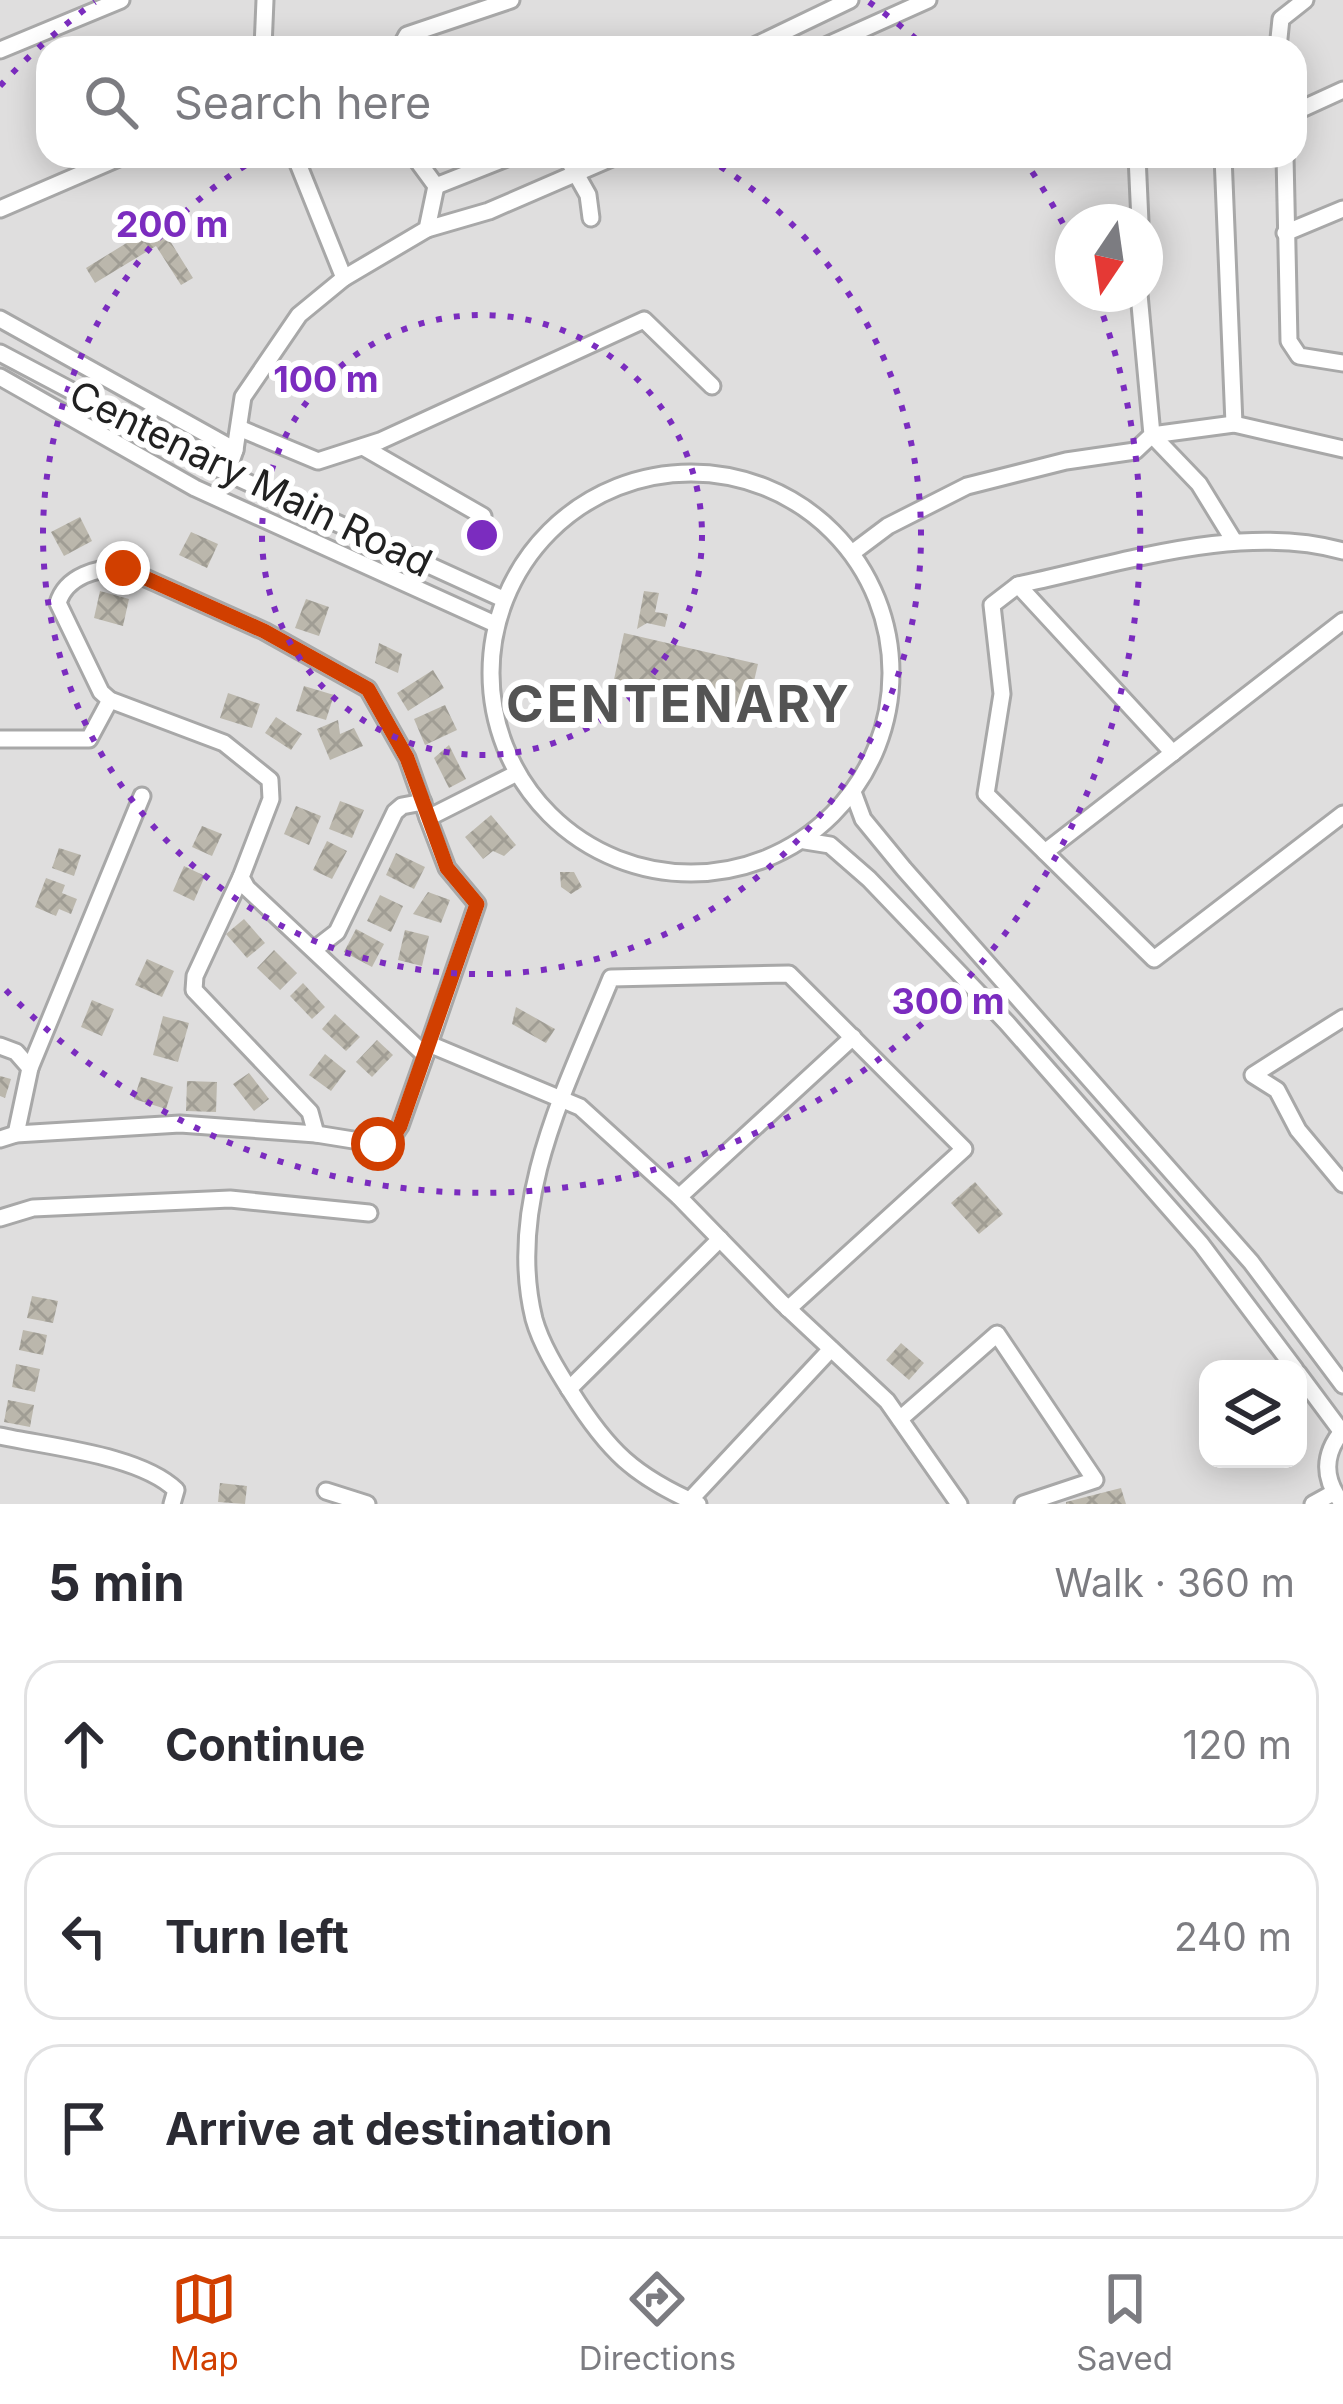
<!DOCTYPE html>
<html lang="en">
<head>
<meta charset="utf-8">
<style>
	:root { --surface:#fff; --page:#f7f7f7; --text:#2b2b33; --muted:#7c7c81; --line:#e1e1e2; --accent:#d13f00 }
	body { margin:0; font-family:Inter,sans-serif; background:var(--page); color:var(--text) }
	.controls { position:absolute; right:36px; bottom:36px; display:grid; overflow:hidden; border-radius:24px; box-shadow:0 6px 30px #0003 }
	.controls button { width:108px; height:108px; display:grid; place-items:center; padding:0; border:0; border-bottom:3px solid var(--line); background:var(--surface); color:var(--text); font:60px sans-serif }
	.compass { position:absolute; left:1055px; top:204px; width:108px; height:108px; border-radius:50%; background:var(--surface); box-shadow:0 6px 30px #0003; rotate:193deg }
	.stop { position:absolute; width:36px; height:36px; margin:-27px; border:9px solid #d13f00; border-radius:50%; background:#fff }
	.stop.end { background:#d13f00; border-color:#fff; box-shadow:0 3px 12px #0008 }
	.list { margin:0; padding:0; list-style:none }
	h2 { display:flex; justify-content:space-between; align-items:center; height:156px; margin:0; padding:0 48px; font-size:51px }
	h2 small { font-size:39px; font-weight:400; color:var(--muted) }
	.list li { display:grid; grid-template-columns:78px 1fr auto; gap:36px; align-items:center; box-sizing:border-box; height:168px; margin:0 24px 24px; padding:0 24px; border:3px solid var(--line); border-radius:36px }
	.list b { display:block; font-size:45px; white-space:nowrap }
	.list em { font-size:39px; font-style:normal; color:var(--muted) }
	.icon { flex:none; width:66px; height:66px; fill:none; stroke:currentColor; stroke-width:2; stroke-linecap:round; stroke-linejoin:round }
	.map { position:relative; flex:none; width:1343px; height:1504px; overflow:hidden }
	.search { position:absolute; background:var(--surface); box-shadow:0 6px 30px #0003; left:36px; right:36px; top:36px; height:132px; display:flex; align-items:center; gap:30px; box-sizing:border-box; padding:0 42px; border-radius:36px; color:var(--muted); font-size:45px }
	.sheet { height:732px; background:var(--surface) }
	nav { display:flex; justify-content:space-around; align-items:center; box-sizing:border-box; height:168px; border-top:3px solid var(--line); background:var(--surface); font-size:33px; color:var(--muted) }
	nav a { display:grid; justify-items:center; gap:6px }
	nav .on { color:var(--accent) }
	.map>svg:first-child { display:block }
	.residential { fill:#dfdede; fill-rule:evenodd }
	.building { fill:url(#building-cross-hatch) }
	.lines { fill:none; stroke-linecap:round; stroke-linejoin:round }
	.minor-casing { stroke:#a8a8a8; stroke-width:21 }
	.minor { stroke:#fff; stroke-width:15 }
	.route { stroke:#d13f00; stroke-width:15 }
	.ring { fill:none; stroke:#7b2cbf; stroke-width:6; stroke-dasharray:6 12 }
	.labels { text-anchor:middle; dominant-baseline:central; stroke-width:12; stroke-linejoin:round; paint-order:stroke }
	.street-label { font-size:39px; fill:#212121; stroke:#fff }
	.district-label { font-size:51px; font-weight:bold; letter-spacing:3px; fill:#545454; stroke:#fff }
	.centre { fill:#7b2cbf; stroke:#fff; stroke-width:6 }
	.ring-label { font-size:36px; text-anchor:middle; font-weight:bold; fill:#7b2cbf; stroke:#fff; stroke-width:12; stroke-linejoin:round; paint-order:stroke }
</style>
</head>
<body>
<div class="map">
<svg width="1343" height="1504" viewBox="0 0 1343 1504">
	<defs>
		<pattern id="building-cross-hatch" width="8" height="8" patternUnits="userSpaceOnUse" patternTransform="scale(3)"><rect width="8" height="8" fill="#bbb7ac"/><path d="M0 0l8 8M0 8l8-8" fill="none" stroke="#a09d94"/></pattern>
	</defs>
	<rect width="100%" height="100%" fill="#f1f1e7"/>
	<path class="residential" d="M0 0H1343V1504H0ZM48 48H1295V156H48ZM1073 222H1145V294H1073ZM1208 1369H1298V1459H1208Z"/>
	<g class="building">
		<path d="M159 223 193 278 181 285 156 246 95 283 86 268Z"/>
		<path d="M80 517 92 541 64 556 51 532Z"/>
		<path d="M191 532 218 544 207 568 179 555Z"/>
		<path d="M100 591 129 599 123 626 94 618Z"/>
		<path d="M644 591 659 593 655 612 668 614 665 627 647 623 637 629Z"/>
		<path d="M306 599 329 607 319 636 295 628Z"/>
		<path d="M624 633 758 664 746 715 613 684Z"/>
		<path d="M379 643 402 654 398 673 375 663Z"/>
		<path d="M433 670 444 688 408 711 397 693Z"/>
		<path d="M304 686 334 695 326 720 296 711Z"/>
		<path d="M228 693 260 704 252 728 220 718Z"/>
		<path d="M445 705 457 730 425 745 414 719Z"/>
		<path d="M276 717 302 734 291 750 265 733Z"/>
		<path d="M338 720 340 734 354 728 363 746 330 760 317 729Z"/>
		<path d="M449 745 466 779 449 788 434 758Z"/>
		<path d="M340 801 364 810 352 838 329 829Z"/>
		<path d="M296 806 321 816 309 845 284 834Z"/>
		<path d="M491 815 516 845 504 856 493 851 483 859 465 837Z"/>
		<path d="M202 826 222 834 212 856 192 847Z"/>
		<path d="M327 841 347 851 332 879 313 870Z"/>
		<path d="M59 848 81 855 74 876 52 868Z"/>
		<path d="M396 853 425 867 414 889 386 875Z"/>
		<path d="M184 866 205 876 194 901 173 891Z"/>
		<path d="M560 872H574L582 887 571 894 561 887Z"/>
		<path d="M46 878 65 885 62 893 77 899 71 914 59 909 56 916 35 907Z"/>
		<path d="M428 892 450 900 441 923 413 914Z"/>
		<path d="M380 895 403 906 391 932 367 921Z"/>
		<path d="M244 919 265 943 247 958 226 934Z"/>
		<path d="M356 929 384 944 372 967 344 952Z"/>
		<path d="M405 930 429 936 422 966 398 960Z"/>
		<path d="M274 950 297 973 280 990 257 968Z"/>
		<path d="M147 959 174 971 162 997 135 985Z"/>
		<path d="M303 983 325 1007 312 1019 290 996Z"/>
		<path d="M92 1000 114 1009 102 1036 81 1027Z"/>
		<path d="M516 1007 555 1029 546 1043 512 1024Z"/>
		<path d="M335 1014 360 1037 346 1051 322 1029Z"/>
		<path d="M163 1016 189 1023 178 1062 153 1055Z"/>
		<path d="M377 1040 393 1055 372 1077 356 1062Z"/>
		<path d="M325 1054 346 1071 331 1091 309 1075Z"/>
		<path d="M249 1073 269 1099 254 1111 233 1084Z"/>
		<path d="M0 1076 11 1079 5 1098 0 1096Z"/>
		<path d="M141 1077 173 1087 166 1109 134 1099Z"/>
		<path d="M187 1081 217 1082 216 1112 186 1111Z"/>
		<path d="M975 1182 1003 1214 979 1234 951 1203Z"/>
		<path d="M32 1296 58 1301 53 1323 27 1318Z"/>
		<path d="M23 1330 47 1335 43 1355 19 1350Z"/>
		<path d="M901 1343 924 1363 909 1380 886 1360Z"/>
		<path d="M16 1364 40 1369 35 1392 12 1387Z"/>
		<path d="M8 1400 34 1405 30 1427 4 1422Z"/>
		<path d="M220 1483 247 1486 245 1504 218 1502Z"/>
		<path d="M1121 1488 1126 1504H1066V1502Z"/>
	</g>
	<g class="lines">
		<g class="minor-casing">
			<g id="minor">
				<path d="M263 48 265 0"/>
				<path d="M400 48 407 35 511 0"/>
				<path d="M750 48 850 0"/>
				<path d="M821 48 928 0"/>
				<path d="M1278 48 1281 19 1305 0"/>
				<path d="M0 50 121 0"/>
				<path d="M1295 112 1343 90"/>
				<path d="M414 156 436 186 512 156"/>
				<path d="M566 156 588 195 591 218"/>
				<path d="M1137 156 1140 222"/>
				<path d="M1223 156 1234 424"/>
				<path d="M1285 156 1289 341 1299 356 1343 363"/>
				<path d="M0 209 123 156"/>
				<path d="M427 229 489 211 616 156"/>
				<path d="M1285 233 1343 209"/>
				<path d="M344 278 427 229 436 186"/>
				<path d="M0 319 235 450"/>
				<path d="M0 353 227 473 503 599"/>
				<path d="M0 377 195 488 495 624"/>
				<path d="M239 428 318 461 380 441 644 320 712 386"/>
				<path d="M1152 435 1234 424 1343 449"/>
				<path d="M1152 435 1199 484 1234 541"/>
				<path d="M363 447 483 516"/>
				<path d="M227 473 235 450 243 397 299 315 344 278 295 156"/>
				<circle cx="691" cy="673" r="200"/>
				<path d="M1343 551C1241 522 1119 564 1018 585L992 605 1002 694 986 794 1154 959 1343 814"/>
				<path d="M852 553 888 526 967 486 1066 461 1135 451 1152 435 1139 294"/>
				<path d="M1018 585 1173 753"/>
				<path d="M0 739H89L110 700"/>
				<path d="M517 773 428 818 447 868 477 904 429 1044 580 1107 679 1197 781 1302 887 1401 959 1504"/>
				<path d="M853 792 863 819 904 869 1251 1262 1343 1385"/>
				<path d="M805 841 830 845 869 879 1007 1023 1201 1244 1295 1369"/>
				<path d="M1045 852 1343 621"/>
				<path d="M241 877 195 976 194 990 310 1112 316 1134"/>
				<path d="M315 949 337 932 395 812 402 806 423 802"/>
				<path d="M1343 1018 1253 1075 1277 1090 1298 1130 1343 1184"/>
				<path d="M0 1046 16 1052 30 1068 16 1134"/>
				<path d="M425 1055 247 888 241 877 271 799 270 780 224 743 110 700 101 692 58 603C66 576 98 567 123 568L264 631 368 689 407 758 428 818"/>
				<path d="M30 1068 142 796"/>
				<path d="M0 1139 16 1134 180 1124 316 1134 378 1144 392 1138 400 1126 428 1047"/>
				<path d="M679 1197 853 1037"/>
				<path d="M0 1218 33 1208 230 1199 369 1213"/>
				<path d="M1298 1373 1341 1431"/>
				<path d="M569 1389 720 1239"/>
				<path d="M900 1419 997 1334 1095 1480 1023 1504"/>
				<path d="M0 1436C50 1447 140 1455 176 1490L172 1504"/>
				<path d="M326 1491 367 1504"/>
				<path d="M690 1500 831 1349"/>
				<path d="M698 1504C634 1476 608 1451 571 1392 557 1370 541 1344 534 1319 505 1201 568 1084 611 978L789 974 964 1149 788 1309"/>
				<path d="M1313 1504 1333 1493"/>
				<path d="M1343 1504C1322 1479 1323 1454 1343 1430"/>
			</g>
		</g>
		<use href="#minor" class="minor"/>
	</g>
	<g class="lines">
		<path class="route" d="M123 568 264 631 368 689 407 758 447 868 477 904 400 1126 392 1138 378 1144"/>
	</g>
	<g class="ring">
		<circle cx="482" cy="535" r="220"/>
		<path d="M705 157A439 439 0 1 1 259 157"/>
		<path d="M0 86A659 659 0 0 1 95 2M869 2A659 659 0 0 1 923 45M1022 157A659 659 0 0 1 1072 241M1097 299A659 659 0 0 1 0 984"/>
	</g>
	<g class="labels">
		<g class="street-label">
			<text transform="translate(251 478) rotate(26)">Centenary Main Road</text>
		</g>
		<g class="district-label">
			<text x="679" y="703">CENTENARY</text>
		</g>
	</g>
	<circle cx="482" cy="535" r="18" class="centre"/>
	<g class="ring-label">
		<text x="172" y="237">200 m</text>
		<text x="326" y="392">100 m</text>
		<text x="948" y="1014">300 m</text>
	</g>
</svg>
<div class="controls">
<button><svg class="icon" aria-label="layers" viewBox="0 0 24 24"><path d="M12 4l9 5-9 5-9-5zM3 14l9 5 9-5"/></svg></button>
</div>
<svg class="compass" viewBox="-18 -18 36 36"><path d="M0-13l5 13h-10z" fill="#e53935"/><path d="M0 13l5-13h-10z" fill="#7c7c81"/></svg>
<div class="stop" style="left:378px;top:1144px"></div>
<div class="stop end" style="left:123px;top:568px"></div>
<div class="search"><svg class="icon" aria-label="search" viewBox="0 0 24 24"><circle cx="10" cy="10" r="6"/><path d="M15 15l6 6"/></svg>Search here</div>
</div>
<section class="sheet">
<h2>5 min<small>Walk · 360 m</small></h2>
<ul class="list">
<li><svg class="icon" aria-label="ahead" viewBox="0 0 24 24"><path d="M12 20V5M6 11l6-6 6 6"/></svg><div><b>Continue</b></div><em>120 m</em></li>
<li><svg class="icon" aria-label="left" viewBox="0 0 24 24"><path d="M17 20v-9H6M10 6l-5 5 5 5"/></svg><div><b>Turn left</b></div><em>240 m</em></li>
<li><svg class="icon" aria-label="arrive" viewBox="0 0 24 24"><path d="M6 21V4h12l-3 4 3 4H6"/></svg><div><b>Arrive at destination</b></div></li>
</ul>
</section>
<nav>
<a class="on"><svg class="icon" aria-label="map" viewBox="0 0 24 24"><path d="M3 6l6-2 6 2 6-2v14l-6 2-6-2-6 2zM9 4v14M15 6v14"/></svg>Map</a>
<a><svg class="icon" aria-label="directions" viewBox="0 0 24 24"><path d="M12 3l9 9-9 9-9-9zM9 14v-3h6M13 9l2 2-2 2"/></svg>Directions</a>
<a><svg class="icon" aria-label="saved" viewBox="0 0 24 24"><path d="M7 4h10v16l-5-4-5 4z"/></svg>Saved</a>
</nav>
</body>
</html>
